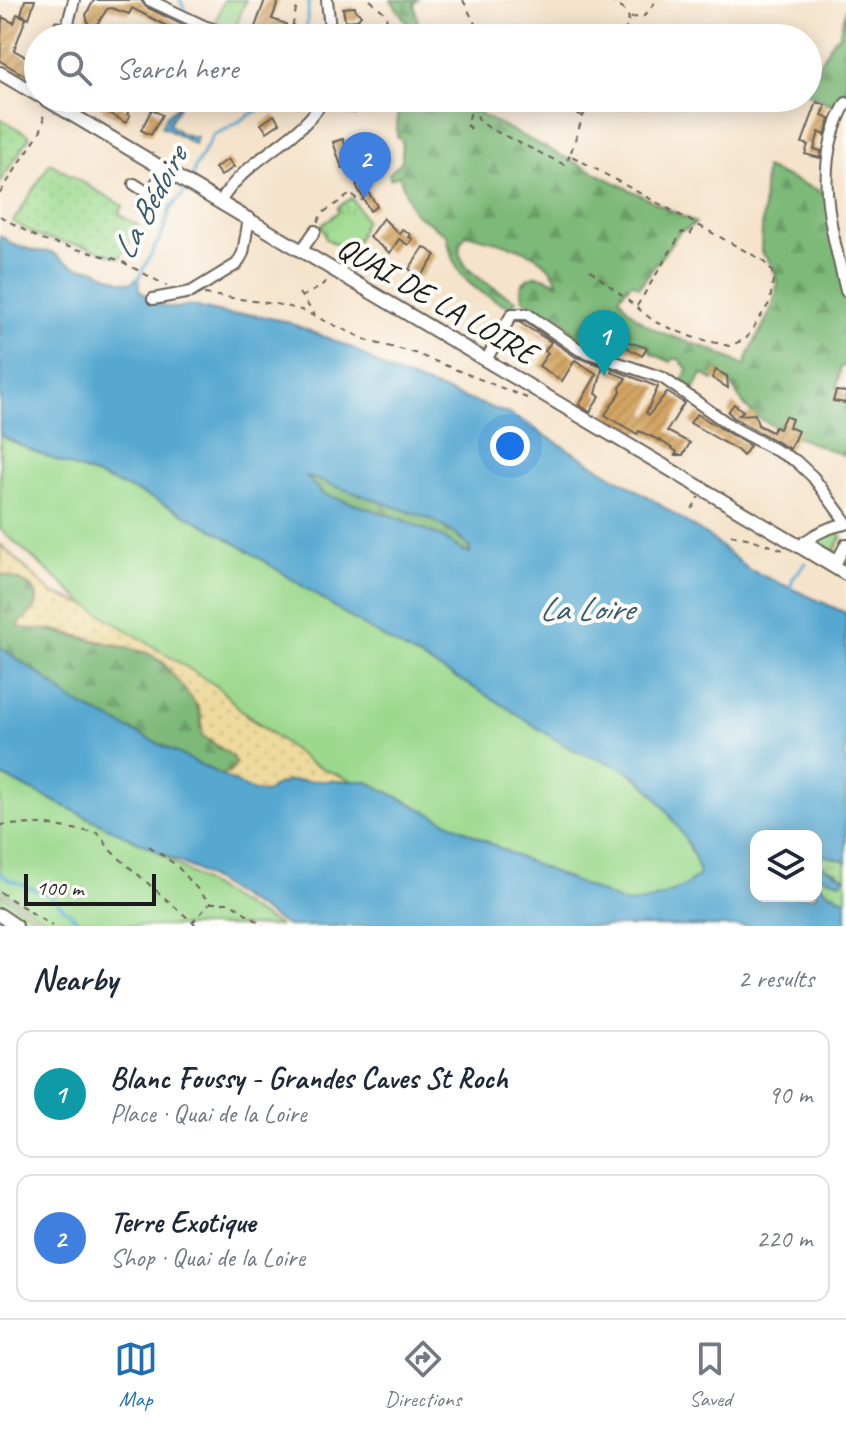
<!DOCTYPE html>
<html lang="en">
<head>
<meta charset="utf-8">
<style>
	:root { --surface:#fff; --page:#f2f2f3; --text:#1f2937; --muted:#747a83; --line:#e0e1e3; --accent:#1f6fb2 }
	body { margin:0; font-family:Caveat,sans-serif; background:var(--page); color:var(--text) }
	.controls { position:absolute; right:24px; bottom:24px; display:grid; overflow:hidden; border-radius:16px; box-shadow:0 4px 20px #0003 }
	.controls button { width:72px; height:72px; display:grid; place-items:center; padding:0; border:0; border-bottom:2px solid var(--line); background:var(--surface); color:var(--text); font:40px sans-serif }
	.scale { position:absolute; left:24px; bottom:20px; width:132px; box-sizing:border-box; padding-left:8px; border:4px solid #1c1c1c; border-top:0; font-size:22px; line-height:28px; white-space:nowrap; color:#1c1c1c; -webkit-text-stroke:6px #fdfcf7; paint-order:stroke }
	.you { position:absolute; left:510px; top:446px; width:28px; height:28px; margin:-20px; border:6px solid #fff; border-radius:50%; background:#1a73e8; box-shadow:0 0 0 12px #1a73e833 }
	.badge { display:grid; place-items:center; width:52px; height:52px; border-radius:50%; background:var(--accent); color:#fff; font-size:26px; font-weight:700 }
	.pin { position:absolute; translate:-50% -66px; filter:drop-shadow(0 2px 4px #0008) }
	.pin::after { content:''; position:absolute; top:42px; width:28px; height:24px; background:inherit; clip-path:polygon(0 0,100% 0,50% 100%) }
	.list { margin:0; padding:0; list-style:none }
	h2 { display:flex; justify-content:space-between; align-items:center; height:104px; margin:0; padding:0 32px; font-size:34px }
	h2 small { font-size:26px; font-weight:400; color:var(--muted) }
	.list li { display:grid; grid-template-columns:52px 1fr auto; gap:24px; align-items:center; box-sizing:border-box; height:128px; margin:0 16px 16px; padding:0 16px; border:2px solid var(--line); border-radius:16px }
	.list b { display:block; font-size:30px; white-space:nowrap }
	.list p { margin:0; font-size:26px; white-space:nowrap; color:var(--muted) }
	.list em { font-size:26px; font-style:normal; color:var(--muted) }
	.icon { flex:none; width:44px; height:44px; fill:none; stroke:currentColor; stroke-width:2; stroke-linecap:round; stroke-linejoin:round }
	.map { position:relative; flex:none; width:846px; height:926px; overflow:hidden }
	.search { position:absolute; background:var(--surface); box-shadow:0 4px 20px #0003; left:24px; right:24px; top:24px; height:88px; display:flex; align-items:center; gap:20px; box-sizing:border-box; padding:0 28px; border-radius:44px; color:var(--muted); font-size:30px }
	.sheet { height:392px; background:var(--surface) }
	nav { display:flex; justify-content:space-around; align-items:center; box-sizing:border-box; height:112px; border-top:2px solid var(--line); background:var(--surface); font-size:22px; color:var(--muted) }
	nav a { display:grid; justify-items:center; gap:4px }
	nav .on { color:var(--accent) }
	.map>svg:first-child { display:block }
	.grass { fill:url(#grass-tufts); stroke:#5c7a54; stroke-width:2 }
	.forest { fill:url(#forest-firs); stroke:#4c6a4a; stroke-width:2 }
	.wetland { fill:url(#wetland-marsh); stroke:#5c7a54; stroke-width:2 }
	.sand { fill:url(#sand-dots); stroke:#857b5d; stroke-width:2 }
	.park { fill:#9cd98d; stroke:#5c7a54; stroke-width:2 }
	.garden { fill:url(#garden-dots); stroke:#5c7a54; stroke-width:2 }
	.water { fill:#56a8d1; stroke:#396276; stroke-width:2; fill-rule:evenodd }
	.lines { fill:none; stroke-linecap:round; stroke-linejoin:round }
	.stream { stroke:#56a8d1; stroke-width:3 }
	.building { fill:url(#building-hatch) }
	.minor-casing { stroke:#686259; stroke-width:14 }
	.major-casing { stroke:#686259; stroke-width:16 }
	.path { stroke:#686259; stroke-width:2; stroke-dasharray:6 6; stroke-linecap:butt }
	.minor { stroke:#fff; stroke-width:10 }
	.major { stroke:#fff; stroke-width:12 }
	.labels { text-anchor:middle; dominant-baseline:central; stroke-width:8; stroke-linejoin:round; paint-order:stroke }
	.street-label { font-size:32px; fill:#1c1c1c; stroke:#fdfcf7 }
	.water-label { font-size:34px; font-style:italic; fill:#365b6d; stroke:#fdfcf7 }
</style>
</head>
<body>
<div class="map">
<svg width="846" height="926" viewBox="0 0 846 926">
	<defs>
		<pattern id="grass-tufts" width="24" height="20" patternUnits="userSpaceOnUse" patternTransform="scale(2)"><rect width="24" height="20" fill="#9cd98d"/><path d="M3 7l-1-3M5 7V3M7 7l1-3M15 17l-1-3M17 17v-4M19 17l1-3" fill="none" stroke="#86ba79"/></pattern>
		<pattern id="forest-firs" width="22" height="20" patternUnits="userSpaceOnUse" patternTransform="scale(2)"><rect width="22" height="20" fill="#7db978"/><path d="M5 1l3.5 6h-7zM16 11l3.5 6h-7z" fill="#6b9e67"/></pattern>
		<pattern id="wetland-marsh" width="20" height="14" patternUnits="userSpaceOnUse" patternTransform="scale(2)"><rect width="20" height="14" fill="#9cd98d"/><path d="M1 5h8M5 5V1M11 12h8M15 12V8" fill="none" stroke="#86ba79"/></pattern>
		<pattern id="sand-dots" width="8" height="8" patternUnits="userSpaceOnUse" patternTransform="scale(2)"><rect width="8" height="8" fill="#eeda9e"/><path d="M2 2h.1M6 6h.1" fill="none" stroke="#ccba88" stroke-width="1.8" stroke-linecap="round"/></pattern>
		<pattern id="garden-dots" width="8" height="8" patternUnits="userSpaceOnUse" patternTransform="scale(2)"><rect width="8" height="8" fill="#9cd98d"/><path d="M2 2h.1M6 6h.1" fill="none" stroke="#86ba79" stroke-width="1.8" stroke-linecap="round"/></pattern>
		<pattern id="building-hatch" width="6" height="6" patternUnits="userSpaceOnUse" patternTransform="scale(2)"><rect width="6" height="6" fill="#d4a564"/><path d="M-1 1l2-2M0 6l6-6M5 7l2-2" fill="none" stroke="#b58d56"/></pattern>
	</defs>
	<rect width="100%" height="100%" fill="#fdfcf7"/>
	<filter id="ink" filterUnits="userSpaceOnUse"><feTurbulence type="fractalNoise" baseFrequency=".0125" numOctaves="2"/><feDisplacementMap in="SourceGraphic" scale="16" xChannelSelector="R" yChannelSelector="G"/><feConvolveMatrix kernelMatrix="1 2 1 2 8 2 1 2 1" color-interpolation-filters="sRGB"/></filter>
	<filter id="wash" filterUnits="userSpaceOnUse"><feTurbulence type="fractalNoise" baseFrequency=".006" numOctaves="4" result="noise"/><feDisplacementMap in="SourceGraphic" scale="32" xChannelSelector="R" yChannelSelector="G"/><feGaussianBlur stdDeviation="1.8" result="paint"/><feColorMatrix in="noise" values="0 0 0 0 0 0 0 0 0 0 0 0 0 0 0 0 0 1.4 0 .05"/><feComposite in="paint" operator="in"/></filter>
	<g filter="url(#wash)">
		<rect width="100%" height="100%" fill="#f5e3cb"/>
		<g class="grass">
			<path d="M352 198 365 220 357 241 342 247 326 239 322 225 338 212V207Z"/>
			<path d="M834 531 842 536 834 552 818 542 820 538Z"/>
			<path d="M0 894 49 926H20L0 912Z"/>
		</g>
		<g class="forest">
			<path d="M391 0H418L414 3 419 29 430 28 431 38H413L411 29Z"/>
			<path d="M846 9V92L837 107 808 94V84L833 40 839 36Z"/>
			<path d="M398 98H481V115L696 223 685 230H681L639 287 632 282 619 297C639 329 671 337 704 347 718 352 732 360 745 366 754 328 801 290 761 252L765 168 827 194 846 291V366H841L837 387 846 396V456C815 444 780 433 753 414 737 402 733 379 717 370L713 380 702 374 691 397 677 388 688 370 679 359H673L671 362 651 353 648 345 628 342 592 318 582 344 563 319 523 300 521 286C532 270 542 276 558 283 545 247 498 244 467 234 439 262 496 289 516 300L511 307C474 292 452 276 447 235L413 212 399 175 390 179 389 174 402 161V141L397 137Z"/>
			<path d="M304 475C358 497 429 503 470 548V553L463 551 442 537 398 518 322 494Z"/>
			<path d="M0 574C28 580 54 598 21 621L35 627 148 653C167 665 205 704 201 728L210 742 232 756 236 763C232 772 227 774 218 775L71 700 45 678 0 647Z"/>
		</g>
		<path class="wetland" d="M816 853 846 861V900L825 890 817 880V876H820L841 882 838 872 816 863Z"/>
		<path class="sand" d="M0 544 52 593 114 614 219 686 248 717 270 733 366 781 266 793 253 791 218 775C227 774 232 772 236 763L232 756 202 735V719L198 707 164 663 148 653 55 630 22 628 18 626C23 618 32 614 36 606 44 586 14 577 0 574Z"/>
		<g class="park">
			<path d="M224 0H246L234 31 215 24Z"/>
			<path d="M0 404 617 762 756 877V896L619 926 414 807 310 763 239 708 218 687 84 603 0 529Z"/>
			<path d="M0 739C91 804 181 874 280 926H55L0 890Z"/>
		</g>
		<g class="garden">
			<path d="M0 118 30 136 0 183Z"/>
			<path d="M50 163 123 206 119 214 139 226 120 258 85 246 42 238 13 222Z"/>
		</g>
		<g class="water">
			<path d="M180 104 169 124 182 134 197 137 194 144 161 126 167 115Z"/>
			<path d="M0 235 14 245 36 251 52 252 66 262 80 268 94 269 120 281 131 283 139 277 140 291 162 306 177 308 189 305 230 315 248 314 285 321 352 348 389 371 509 414 650 498 712 539 748 569 846 613V861L816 853V836H756V896H816V863L845 877 841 882 820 876 817 880 825 890 846 900V926H287L194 869 0 775V647L45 678 71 700 253 791 266 793 272 787 288 781H366L518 857 625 903C648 903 680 892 698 876 702 856 659 799 644 783 626 764 591 760 568 747 540 731 514 711 486 695 444 670 400 649 359 623 294 582 232 536 162 503 109 477 52 463 0 435ZM306 476 433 520 460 537 470 548V553L463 551 442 537 398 518 322 494Z"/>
		</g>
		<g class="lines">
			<g class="stream">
				<path d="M180 0 184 8"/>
				<path d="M306 38 309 0"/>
				<path d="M192 180 195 167 214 134C233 129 246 114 265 107 276 103 287 105 296 98"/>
				<path d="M138 279 164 230 170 209 189 187"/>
				<path d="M790 589 793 578 806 563"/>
				<path d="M0 872 8 879 47 894 85 926"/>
			</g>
		</g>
		<g id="blocks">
			<g class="building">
				<path d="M25 0H35L29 18 21 14Z"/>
				<path d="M94 0H141L146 7 191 29 187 38H177L180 33 132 8 129 14 111 8 107 9 93 31 86 26 88 23 86 15Z"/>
				<path d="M265 0H279L272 19 286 24 281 36 255 27Z"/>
				<path d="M355 7 356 11 361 15 357 20 345 21 343 8Z"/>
				<path d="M17 14 26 18 14 50 38 64V83L0 61 2 17 14 23Z"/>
				<path d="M55 21 60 22 56 38H46L49 27 53 28Z"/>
				<path d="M90 98H110L129 111 127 114 130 116 126 123 121 120 100 108 102 105Z"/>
				<path d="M339 99 356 102 354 113 337 109Z"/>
				<path d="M817 102 826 105 822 116 830 119 825 135 819 132 814 149 821 151 820 158 805 154 808 145 802 143Z"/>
				<path d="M152 109 162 115 151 135 141 130Z"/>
				<path d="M274 115 280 123 267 132 261 124Z"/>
				<path d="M343 139 352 165 342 168 333 142Z"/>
				<path d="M228 159 234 167 221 176 215 168Z"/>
				<path d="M362 182 377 206 370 211 356 185Z"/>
				<path d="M383 218 399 234 402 229 411 235 409 237 413 239 408 245 399 239 390 253 369 237Z"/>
				<path d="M424 247 436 255 420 277 409 269Z"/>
				<path d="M519 322H525L576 357 603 366 596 394 600 396 590 412 579 405 597 374 575 360 562 381 539 366 548 353 545 351 551 342Z"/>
				<path d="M618 338 647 348 642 356 616 341Z"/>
				<path d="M612 369 658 387 646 413 649 415 667 392 684 403 667 431 690 443 683 455H675L677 452 673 449 661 441 639 431 637 434 605 415 621 391 620 388 626 378 611 372Z"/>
				<path d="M716 370 727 376 728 388 712 378Z"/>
				<path d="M836 391 846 392V403L833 401Z"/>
				<path d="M734 404 743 411 739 415 755 414 758 425 772 432 775 427 779 429 785 416 792 419 789 427 798 431 790 449 734 418 728 412Z"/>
				<path d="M697 414 750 446 743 456 737 450 690 423Z"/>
			</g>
		</g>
	</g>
	<g filter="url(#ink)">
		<use href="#blocks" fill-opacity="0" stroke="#686259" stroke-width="2"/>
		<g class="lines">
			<g class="minor-casing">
				<g id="minor">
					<path d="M149 0 204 26 239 38"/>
					<path d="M327 0 331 38"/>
					<path d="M64 38 74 0"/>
					<path d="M846 103C811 166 831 225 846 291"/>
					<path d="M134 184 148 193"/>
					<path d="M221 201C246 157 304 139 324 98"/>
					<path d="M140 206 166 169"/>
					<path d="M301 251 315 231"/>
					<path d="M153 299 191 292 237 264 243 253 249 218"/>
					<path d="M486 360 512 314H527L580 350 663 378 734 428 796 461 813 477 846 522"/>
					<path d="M805 541 837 560"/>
					<path d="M800 547C810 535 831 526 846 524"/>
					<path d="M835 565 846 544"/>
				</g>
			</g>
			<g class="major-casing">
				<g id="major">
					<path d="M0 73 38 95"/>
					<path d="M44 98 846 574"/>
					<path d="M0 915 16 926"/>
				</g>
			</g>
			<g class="path">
				<path d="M370 0 385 13 392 38"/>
				<path d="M463 0 476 26 474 38"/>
				<path d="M610 0 623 9 629 18 623 38"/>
				<path d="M631 18 644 16 657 0"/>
				<path d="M290 38 298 0"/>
				<path d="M453 98 472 103"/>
				<path d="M545 98 582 116"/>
				<path d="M473 104 479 120 489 128 565 165 570 155"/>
				<path d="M471 129 467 125 475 98"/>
				<path d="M0 193 40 132 44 121 42 111"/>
				<path d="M0 216 41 240 119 260 167 286"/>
				<path d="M318 222 321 214 352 193 358 202 363 199"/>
				<path d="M590 270 655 322 692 337 729 346 746 339 770 302 773 280 772 271 762 260 570 155 583 116 593 98"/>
				<path d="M299 293 315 315"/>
				<path d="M204 294 282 305 301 310 371 342 412 352 527 398"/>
				<path d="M301 297 319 288 329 278"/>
				<path d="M637 306 682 232 690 235 695 226"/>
				<path d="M692 509 699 497"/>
				<path d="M731 535 751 539 786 551"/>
				<path d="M0 825 42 824 98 833 112 852 197 926"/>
				<path d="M149 846 176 865 210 903H231L264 926"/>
				<path d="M0 892 52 926"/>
				<path d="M192 923 209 904"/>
			</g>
			<use href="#minor" class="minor"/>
			<use href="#major" class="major"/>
		</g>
	</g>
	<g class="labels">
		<g class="street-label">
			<text transform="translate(437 300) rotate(30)">QUAI DE LA LOIRE</text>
		</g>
		<g class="water-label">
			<text transform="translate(149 203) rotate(-62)">La Bédoire</text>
			<text x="586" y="608">La Loire</text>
		</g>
	</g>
</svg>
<div class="controls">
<button><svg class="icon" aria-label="layers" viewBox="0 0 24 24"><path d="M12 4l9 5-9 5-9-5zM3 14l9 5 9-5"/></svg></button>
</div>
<div class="scale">100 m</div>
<div class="you"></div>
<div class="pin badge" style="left:604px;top:376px;background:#0f9aa8">1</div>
<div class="pin badge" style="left:365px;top:198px;background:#3f7fe0">2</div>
<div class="search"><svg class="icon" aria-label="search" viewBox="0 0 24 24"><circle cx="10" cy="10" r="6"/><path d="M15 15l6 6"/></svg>Search here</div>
</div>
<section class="sheet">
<h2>Nearby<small>2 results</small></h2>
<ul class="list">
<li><span class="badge" style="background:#0f9aa8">1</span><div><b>Blanc Foussy - Grandes Caves St Roch</b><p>Place · Quai de la Loire</p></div><em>90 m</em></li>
<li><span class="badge" style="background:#3f7fe0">2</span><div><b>Terre Exotique</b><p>Shop · Quai de la Loire</p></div><em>220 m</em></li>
</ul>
</section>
<nav>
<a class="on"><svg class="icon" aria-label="map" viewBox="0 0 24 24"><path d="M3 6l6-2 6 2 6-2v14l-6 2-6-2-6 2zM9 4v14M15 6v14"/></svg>Map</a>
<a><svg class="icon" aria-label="directions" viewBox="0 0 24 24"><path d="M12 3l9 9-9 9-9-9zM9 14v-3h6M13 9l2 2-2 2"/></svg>Directions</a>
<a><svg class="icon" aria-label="saved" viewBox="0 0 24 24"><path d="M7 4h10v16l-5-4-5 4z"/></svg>Saved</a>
</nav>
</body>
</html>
